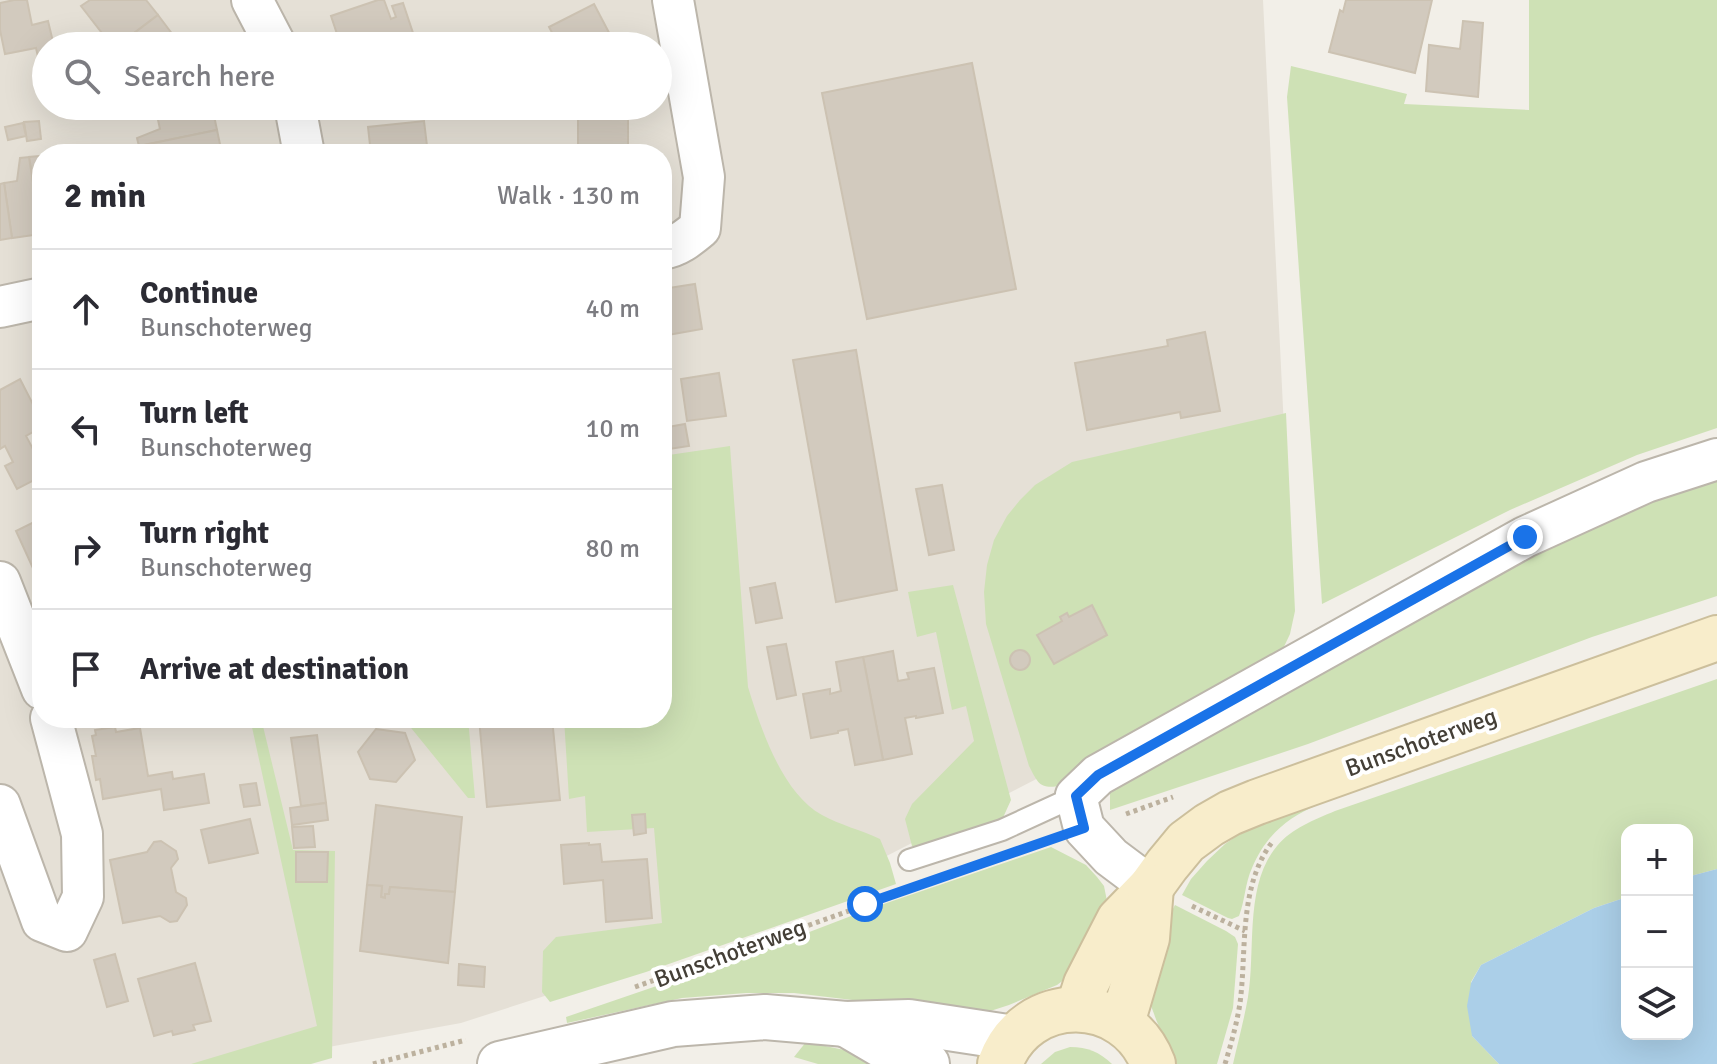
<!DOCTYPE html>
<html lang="en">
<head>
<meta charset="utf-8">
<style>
	:root { --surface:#fff; --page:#f7f7f7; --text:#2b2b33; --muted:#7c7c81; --line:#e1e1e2 }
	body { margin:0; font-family:Signika,sans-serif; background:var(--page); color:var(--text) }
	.controls { position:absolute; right:24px; bottom:24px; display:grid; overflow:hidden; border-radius:16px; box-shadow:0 8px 32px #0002 }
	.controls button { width:72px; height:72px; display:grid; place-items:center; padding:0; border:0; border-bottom:2px solid var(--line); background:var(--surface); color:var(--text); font:40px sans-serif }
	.stop { position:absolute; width:24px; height:24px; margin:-18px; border:6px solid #1a73e8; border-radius:50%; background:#fff }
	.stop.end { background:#1a73e8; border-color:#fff; box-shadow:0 2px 8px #0008 }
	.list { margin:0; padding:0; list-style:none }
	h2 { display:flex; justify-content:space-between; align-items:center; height:104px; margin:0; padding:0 32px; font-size:34px }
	h2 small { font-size:26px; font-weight:400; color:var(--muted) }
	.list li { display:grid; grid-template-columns:52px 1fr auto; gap:24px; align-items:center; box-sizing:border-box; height:120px; padding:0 32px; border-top:2px solid var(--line) }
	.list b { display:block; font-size:30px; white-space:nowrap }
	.list p { margin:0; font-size:26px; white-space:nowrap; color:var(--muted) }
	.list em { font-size:26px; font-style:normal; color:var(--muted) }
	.icon { flex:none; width:44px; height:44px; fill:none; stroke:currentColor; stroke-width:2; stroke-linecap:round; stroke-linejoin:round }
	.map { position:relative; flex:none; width:1717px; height:1064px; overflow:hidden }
	.search { position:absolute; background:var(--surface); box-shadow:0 8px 32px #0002; left:32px; top:32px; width:640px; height:88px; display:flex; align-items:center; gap:20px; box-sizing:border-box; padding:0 28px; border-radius:44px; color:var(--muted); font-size:30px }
	.panel { position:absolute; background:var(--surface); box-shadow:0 8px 32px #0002; left:32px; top:144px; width:640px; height:584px; border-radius:32px }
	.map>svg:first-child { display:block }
	.residential { fill:#e5e0d6; fill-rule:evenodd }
	.green { fill:#cee1b5 }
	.water { fill:#abcfe8 }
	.building { fill:#d2cabe; stroke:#ccc2b2; stroke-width:2 }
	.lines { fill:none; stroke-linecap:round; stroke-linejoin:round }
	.service-casing { stroke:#bcb6ab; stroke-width:24 }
	.minor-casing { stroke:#bcb6ab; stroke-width:44 }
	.tertiary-casing { stroke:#bcb6ab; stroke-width:48 }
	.secondary-casing { stroke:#ccbf9c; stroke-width:48 }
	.path { stroke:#bcb19e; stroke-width:5; stroke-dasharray:4 4; stroke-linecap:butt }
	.service { stroke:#fff; stroke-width:20 }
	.minor { stroke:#fff; stroke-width:40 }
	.tertiary { stroke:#fff; stroke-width:44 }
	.secondary { stroke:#f8edcb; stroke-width:44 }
	.route { stroke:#1a73e8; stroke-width:10 }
	.labels { text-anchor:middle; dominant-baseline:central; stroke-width:8; stroke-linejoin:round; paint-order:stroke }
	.street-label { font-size:24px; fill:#443f37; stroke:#fff }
</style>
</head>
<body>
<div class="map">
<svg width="1717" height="1064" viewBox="0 0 1717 1064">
	<rect width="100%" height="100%" fill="#f2efe8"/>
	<path class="residential" d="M0 0H1263L1292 591 1227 681 731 936 461 1023 235 1064H0ZM46 46H658V106H46ZM42 154H662V718H42Z"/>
	<g class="green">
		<path d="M1529 0H1717V428L1637 455 1510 510 1322 604 1287 97 1291 66 1407 94 1404 104 1529 110Z"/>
		<path d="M1286 413 1295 611 1290 634 1281 653 1060 786C1039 789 1038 783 1029 766L986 624 984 592 987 565 994 540 1007 516 1020 500 1035 485 1072 462Z"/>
		<path d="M730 446 748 687C761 729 782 793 822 815 840 825 861 830 880 839L890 863 896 884 646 972 550 1002 542 992 543 951 556 937 662 923 654 828 587 832 585 796 569 799 564 718H662V456Z"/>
		<path d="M1717 478V596L1592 637 1308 744 1110 810V793L1116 784 1517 559 1650 500Z"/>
		<path d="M953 585 1011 800 1001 822 916 848 912 846 905 819 912 804 974 741 966 706 952 710 936 632 917 637 908 592Z"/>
		<path d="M1717 679V869L1687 877V830H1627V897L1594 908 1481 965 1471 982 1472 1036 1499 1064H1233C1238 1042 1244 1020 1248 997 1256 951 1244 885 1277 846 1292 828 1314 820 1335 811Z"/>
		<path d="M250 718H261L293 850 335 851 332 1058 311 1064H191L317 1026Z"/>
		<path d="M403 718H468L475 798H468Z"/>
		<path d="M1372 778 1376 784C1324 802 1275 812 1252 868 1245 883 1245 901 1239 916L1232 919 1228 918 1182 895 1191 879 1207 861 1225 844 1248 828Z"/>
		<path d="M1051 847 1086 865 1097 877 1104 886 1108 906 1077 970 1057 985 1009 1005 978 1015 794 993H746L682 998 567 1023 566 1017 765 949 872 908Z"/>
		<path d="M1175 905 1226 931 1235 937 1238 944 1233 1008 1217 1064H1177L1157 1022 1150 1003 1161 931Z"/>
		<path d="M806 1042 859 1053 891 1064H818L794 1057Z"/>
		<path d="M1070 1047C1088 1047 1099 1052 1112 1064H1041L1055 1052Z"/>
	</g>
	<path class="water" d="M1717 869V1064H1499L1472 1036 1467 1006 1471 983 1481 965 1594 908 1627 897V1034H1687V877Z"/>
	<g class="building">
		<path d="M14 0H27L32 25 48 21 54 46H46V69L41 70 36 48 5 54 0 30V3Z"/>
		<path d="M90 0H146L158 15 117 46H112L81 6Z"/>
		<path d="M378 0H384L391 19 396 17 392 6 403 3 416 42 406 46H341L331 16Z"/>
		<path d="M1346 0H1432L1415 73 1329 52 1340 10 1343 12Z"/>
		<path d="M594 4 616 46H559L549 27Z"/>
		<path d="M158 15 176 39 166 46H117Z"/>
		<path d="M1463 21 1483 23 1478 97 1426 91 1429 45 1460 49Z"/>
		<path d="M972 63 1016 289 867 319 822 93Z"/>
		<path d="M155 106H212L217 130 139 146 137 138 160 129Z"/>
		<path d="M362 106H395L366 116Z"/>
		<path d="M628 117V154H578V118Z"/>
		<path d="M39 121 41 139 27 141 24 122Z"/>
		<path d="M424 121 428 154H371L368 127Z"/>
		<path d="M23 123 26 136 8 140 5 127Z"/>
		<path d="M217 130 222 154H141L139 146Z"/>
		<path d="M39 156 42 164 41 234 29 157Z"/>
		<path d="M29 157 41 234 12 238 4 183 17 181 20 158Z"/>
		<path d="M4 183 12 238 0 240V184Z"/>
		<path d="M695 284 702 329 662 336V289Z"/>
		<path d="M1205 332 1220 411 1181 418 1180 412 1087 430 1075 363 1168 346 1167 340Z"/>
		<path d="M856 350 897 590 836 602 793 360Z"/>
		<path d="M719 373 726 416 687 421 681 379Z"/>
		<path d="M20 379 42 422V427L26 436 34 451 42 447V476L17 489 5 466 13 462 5 446 0 449V390Z"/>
		<path d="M685 424 689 446 662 450V428Z"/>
		<path d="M942 485 954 550 929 555 916 489Z"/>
		<path d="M42 518V584L38 576 37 577 16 531Z"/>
		<path d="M775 583 782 618 756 623 750 588Z"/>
		<path d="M1092 605 1107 635 1054 664 1037 635 1062 621 1060 617 1067 613 1069 617Z"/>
		<path d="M786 644 796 695 777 699 767 647Z"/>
		<circle cx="1020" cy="660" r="10"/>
		<path d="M893 651 898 681 909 679 907 673 934 668 943 713 916 718V716L905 718 912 754 883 760 863 657Z"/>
		<path d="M863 657 883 760 855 765 848 729 838 731V733L811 738 803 694 830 689V694L841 691 836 662Z"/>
		<path d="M479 718H552L560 800 487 807Z"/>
		<path d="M115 727 116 732 140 728 148 776 172 772 173 779 204 774 209 803 164 810 161 789 103 799 100 779 96 780 92 756H96L92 736 96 735 95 730Z"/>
		<path d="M376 729 405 733 415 760 396 782 370 779 358 752Z"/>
		<path d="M317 735 326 803 301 806 291 738Z"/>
		<path d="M256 783 260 805 244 807 240 785Z"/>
		<path d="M326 803 328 820 292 825 290 808Z"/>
		<path d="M376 805 462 817 455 892 390 887 389 894H385V898L381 897 382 886 367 885Z"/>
		<path d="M645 814 646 833 634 835 632 815Z"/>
		<path d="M250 819 258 853 209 863 201 830Z"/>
		<path d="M313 826 315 847 294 848 292 827Z"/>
		<path d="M161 841 176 851 178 859 171 868 176 892 186 898 187 905 177 921 170 922 160 916 123 923 110 860 147 852 154 842Z"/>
		<path d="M589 843V845L600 844 602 862 647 859 652 918 606 922 603 880 564 884 561 845Z"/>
		<path d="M296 852H328L327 882H296Z"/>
		<path d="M367 885 382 886 381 897 385 898V894H389L390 887 455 892 448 963 360 951Z"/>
		<path d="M115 954 128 1001 107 1007 94 960Z"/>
		<path d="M195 963 211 1021 193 1025 195 1030 173 1035 172 1031 154 1036 138 979Z"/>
		<path d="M459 964 485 967 484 987 458 985Z"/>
	</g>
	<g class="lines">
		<g class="service-casing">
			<path id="service" d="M909 860 1002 830 1076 796"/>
		</g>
		<g class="minor-casing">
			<g id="minor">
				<path d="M252 0 276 46"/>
				<path d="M295 106 304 154"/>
				<path d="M662 249C677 247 688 238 700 228L704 177 673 0"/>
				<path d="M0 307 42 298"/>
				<path d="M0 582 42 689"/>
				<path d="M0 805 42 921 67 931 83 897 82 834 51 718"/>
				<path d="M1151 887 1111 857 1084 828 1076 796 1098 775 1525 537 1646 482 1717 459"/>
			</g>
		</g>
		<g class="tertiary-casing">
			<g id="tertiary">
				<path d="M846 1024 892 1051 927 1064"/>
				<path d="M500 1064 673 1024 765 1017 846 1024 909 1022 1014 1038"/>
			</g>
		</g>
		<g class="secondary-casing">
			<g id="secondary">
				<path d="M1078 1009 1086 984 1119 920 1151 887 1167 865 1186 842 1209 825 1230 813 1257 802 1717 638"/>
				<path d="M1122 1023 1147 938 1151 887"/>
				<path d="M1000 1064C1026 991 1126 992 1153 1064"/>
			</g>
		</g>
		<g class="path">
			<path d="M1126 814 1173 797"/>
			<path d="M1192 906 1245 931"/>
			<path d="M635 987 905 891"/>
			<path d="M373 1064 466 1040"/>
			<path d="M1225 1064C1231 1044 1237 1023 1240 1003 1247 950 1238 886 1273 841"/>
		</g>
		<use href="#service" class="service"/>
		<use href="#minor" class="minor"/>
		<use href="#tertiary" class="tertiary"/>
		<use href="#secondary" class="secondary"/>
	</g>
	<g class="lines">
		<path class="route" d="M865 904 1084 828 1076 796 1098 775 1525 537"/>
	</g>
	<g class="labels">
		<g class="street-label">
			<text transform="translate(1421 742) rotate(-20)">Bunschoterweg</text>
			<text transform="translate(730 953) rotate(-20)">Bunschoterweg</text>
		</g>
	</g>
</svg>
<div class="controls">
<button>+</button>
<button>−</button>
<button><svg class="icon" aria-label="layers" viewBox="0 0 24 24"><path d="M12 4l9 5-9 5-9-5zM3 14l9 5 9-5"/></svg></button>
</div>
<div class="stop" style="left:865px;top:904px"></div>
<div class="stop end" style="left:1525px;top:537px"></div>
<div class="search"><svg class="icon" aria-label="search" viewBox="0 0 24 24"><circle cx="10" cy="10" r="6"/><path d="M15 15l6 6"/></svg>Search here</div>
<section class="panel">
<h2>2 min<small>Walk · 130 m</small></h2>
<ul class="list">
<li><svg class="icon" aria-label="ahead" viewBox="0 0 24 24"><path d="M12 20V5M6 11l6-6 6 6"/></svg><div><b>Continue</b><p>Bunschoterweg</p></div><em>40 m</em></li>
<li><svg class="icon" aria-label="left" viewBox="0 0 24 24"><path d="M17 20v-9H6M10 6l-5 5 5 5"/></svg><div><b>Turn left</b><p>Bunschoterweg</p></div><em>10 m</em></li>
<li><svg class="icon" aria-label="right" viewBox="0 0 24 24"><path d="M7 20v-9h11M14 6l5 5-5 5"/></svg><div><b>Turn right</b><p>Bunschoterweg</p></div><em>80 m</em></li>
<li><svg class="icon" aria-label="arrive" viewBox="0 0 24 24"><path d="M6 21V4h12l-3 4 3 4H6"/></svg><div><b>Arrive at destination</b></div></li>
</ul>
</section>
</div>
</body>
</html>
